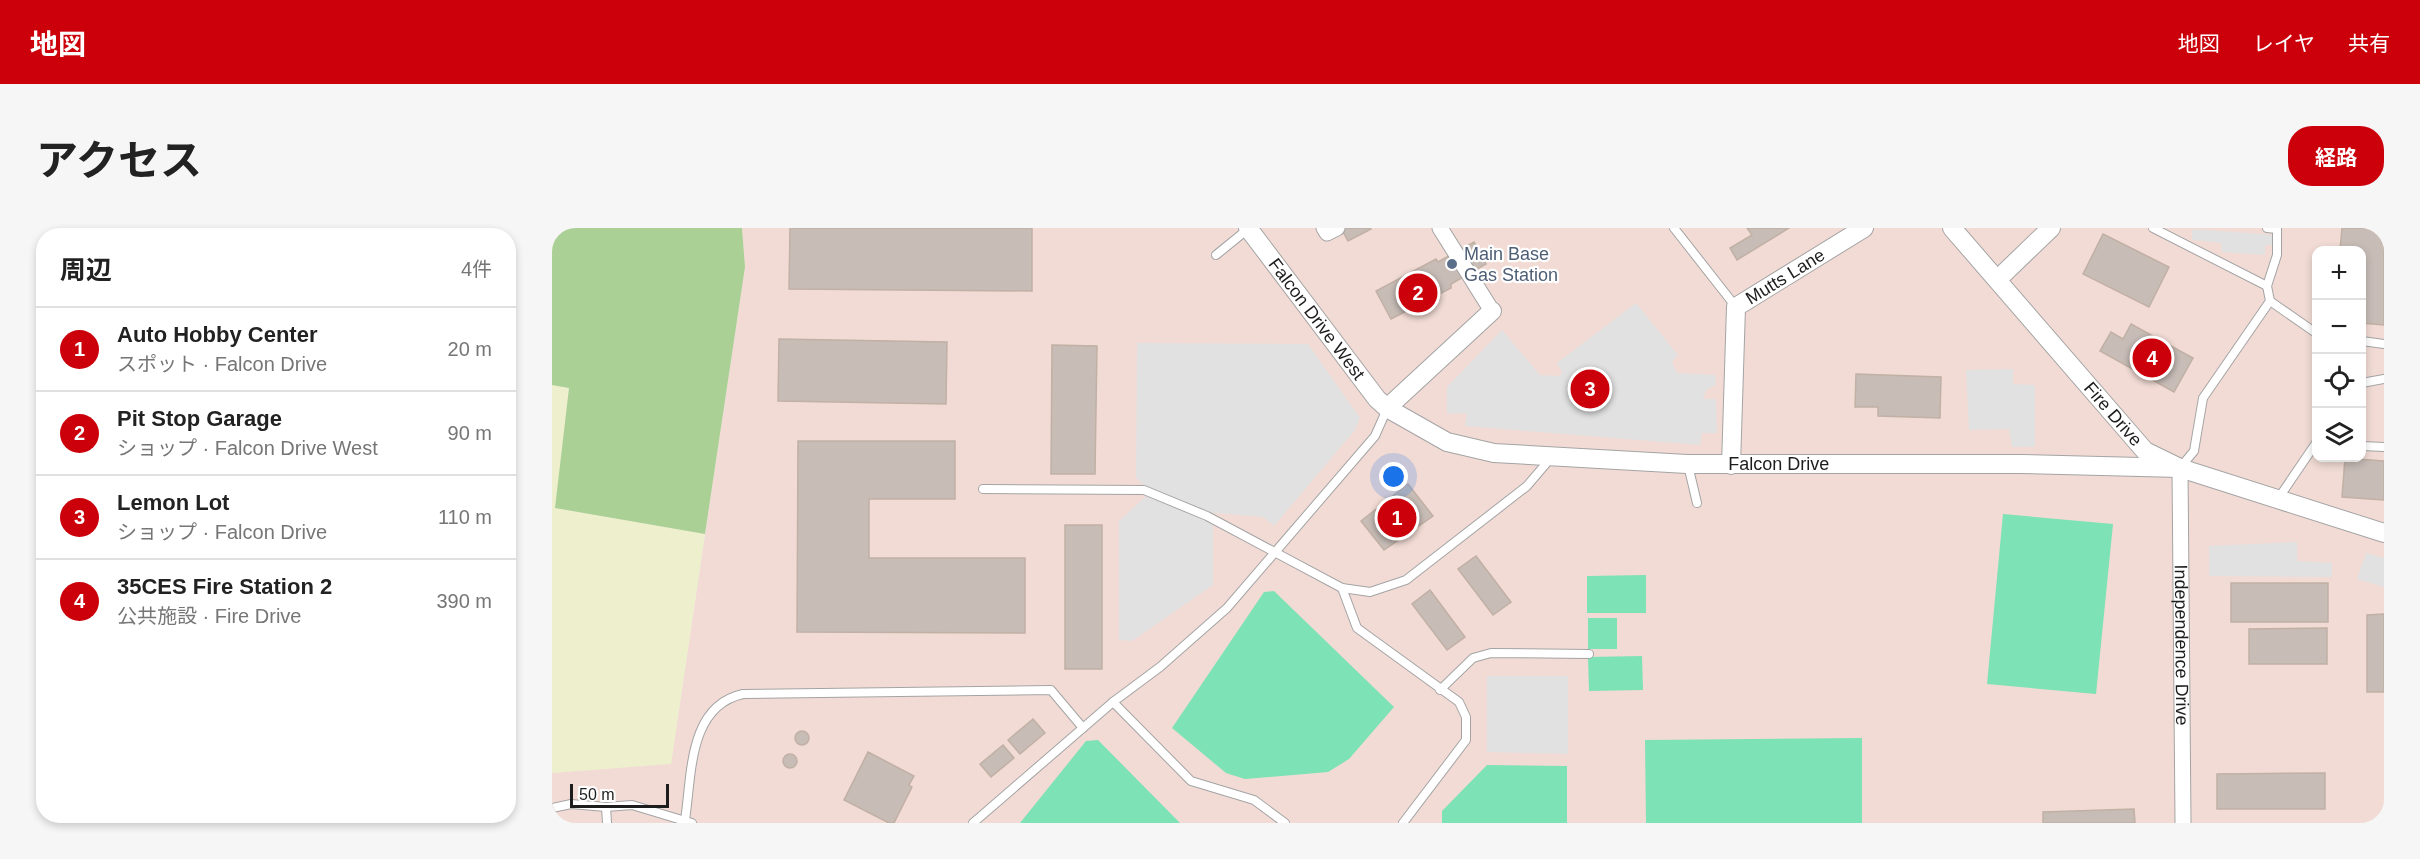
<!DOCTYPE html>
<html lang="ja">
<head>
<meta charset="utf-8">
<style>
	:root { --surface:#fff; --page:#f6f6f6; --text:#222; --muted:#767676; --line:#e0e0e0; --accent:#cb000b }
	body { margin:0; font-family:Helvetica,"Noto Sans JP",sans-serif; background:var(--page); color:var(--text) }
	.controls { position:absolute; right:18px; top:18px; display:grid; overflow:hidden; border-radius:12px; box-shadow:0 3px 9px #0003 }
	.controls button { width:54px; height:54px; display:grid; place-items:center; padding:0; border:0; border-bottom:2px solid var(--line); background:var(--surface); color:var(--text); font:30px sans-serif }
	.scale { position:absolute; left:18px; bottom:15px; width:99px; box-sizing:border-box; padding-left:6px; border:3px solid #1d1d1d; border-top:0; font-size:16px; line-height:21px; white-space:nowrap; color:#1d1d1d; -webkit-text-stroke:4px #fff; paint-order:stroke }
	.you { position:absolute; left:842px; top:249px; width:21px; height:21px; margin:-15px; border:4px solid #fff; border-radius:50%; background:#1a73e8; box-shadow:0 0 0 9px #1a73e833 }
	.badge { display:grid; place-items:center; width:39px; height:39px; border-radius:50%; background:var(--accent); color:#fff; font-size:20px; font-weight:700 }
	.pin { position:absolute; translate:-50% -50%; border:3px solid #fff; box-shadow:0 2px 6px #0006 }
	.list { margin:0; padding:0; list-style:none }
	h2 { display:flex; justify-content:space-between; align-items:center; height:78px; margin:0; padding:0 24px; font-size:26px }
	h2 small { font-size:20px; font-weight:400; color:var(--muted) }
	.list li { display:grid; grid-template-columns:39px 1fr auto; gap:18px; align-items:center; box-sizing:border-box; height:84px; padding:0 24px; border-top:2px solid var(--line) }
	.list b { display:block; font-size:22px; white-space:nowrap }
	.list p { margin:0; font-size:20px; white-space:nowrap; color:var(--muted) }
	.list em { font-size:20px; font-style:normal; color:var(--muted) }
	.icon { flex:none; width:33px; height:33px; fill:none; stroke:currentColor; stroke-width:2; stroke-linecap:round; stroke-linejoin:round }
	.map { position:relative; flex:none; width:1832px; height:595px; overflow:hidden; border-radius:24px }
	header { display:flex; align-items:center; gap:36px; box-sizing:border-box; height:84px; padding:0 30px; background:var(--accent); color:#fff }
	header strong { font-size:28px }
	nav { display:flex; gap:33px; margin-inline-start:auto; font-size:21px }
	.intro { display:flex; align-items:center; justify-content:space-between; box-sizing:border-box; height:144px; padding:0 36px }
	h1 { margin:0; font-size:42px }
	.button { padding:15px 27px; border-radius:24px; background:var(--accent); color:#fff; font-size:21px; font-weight:700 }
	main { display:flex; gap:36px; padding:0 36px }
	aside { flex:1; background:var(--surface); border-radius:24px; box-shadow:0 3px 9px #0003 }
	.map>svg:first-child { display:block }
	.military { fill:#f2dbd5; fill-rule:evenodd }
	.farmland { fill:#eeefcd }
	.forest { fill:#aad095 }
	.pitch { fill:#7de2b5 }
	.parking { fill:#e1e1e1 }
	.building { fill:#c7bcb6; stroke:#c1b0a4; stroke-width:1.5 }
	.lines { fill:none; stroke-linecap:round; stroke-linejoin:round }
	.service-casing { stroke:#a4a4a4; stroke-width:10 }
	.minor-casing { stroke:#a4a4a4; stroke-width:17 }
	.tertiary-casing { stroke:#a4a4a4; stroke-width:20 }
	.service { stroke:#fff; stroke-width:8 }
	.minor { stroke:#fff; stroke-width:15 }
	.tertiary { stroke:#fff; stroke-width:18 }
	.service-dot { fill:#5c6f8a; stroke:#fff; stroke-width:2 }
	.labels { text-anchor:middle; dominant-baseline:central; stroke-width:4.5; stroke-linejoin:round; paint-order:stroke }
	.service-label { font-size:18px; fill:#4e5e75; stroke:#fff; text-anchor:start }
	.street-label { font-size:18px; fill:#1d1d1d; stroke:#fff }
</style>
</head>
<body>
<header>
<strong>地図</strong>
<nav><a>地図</a><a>レイヤ</a><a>共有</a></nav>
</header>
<div class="intro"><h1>アクセス</h1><a class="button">経路</a></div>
<main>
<aside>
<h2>周辺<small>4件</small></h2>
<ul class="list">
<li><span class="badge">1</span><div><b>Auto Hobby Center</b><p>スポット · Falcon Drive</p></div><em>20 m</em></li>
<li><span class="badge">2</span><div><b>Pit Stop Garage</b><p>ショップ · Falcon Drive West</p></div><em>90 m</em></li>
<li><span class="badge">3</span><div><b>Lemon Lot</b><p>ショップ · Falcon Drive</p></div><em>110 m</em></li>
<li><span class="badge">4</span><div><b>35CES Fire Station 2</b><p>公共施設 · Fire Drive</p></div><em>390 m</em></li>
</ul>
</aside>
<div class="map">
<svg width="1832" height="595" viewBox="0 0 1832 595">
	<rect width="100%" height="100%" fill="#efeae3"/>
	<path class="military" d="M190 0H1832V595H0V545L119 535 193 39ZM1764 22H1810V230H1764Z"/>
	<path class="farmland" d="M0 157 17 160 4 280 153 306 119 536 0 545Z"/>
	<path class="forest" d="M0 0H190L193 39 153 306 3 280 17 160 0 157Z"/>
	<g class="pitch">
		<path d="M1451 286 1561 296 1544 466 1435 456Z"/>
		<path d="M1094 347V385H1035V348Z"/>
		<path d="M722 363 842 479 797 531 776 544 693 551 674 545 620 500 712 364Z"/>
		<rect x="1036" y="390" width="29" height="31"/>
		<path d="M1090 428 1091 462 1037 463 1036 429Z"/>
		<path d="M1310 510V595H1094L1093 512Z"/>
		<path d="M546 512 628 595H468L534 513Z"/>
		<path d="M935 537 1015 538V595H890V583Z"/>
	</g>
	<g class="parking">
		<path d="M1640 1 1721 7V17H1713V27L1670 24 1669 15 1640 12Z"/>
		<path d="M1084 75 1126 127 1120 134 1125 145 1163 147 1164 157 1154 162 1151 171H1164L1165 205H1150L1148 217 913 198 915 185 895 186V159L950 102 988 147 1008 148 1010 144 1005 135Z"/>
		<path d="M585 115 756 116 808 190 803 202 722 298 711 289 652 284 599 263 584 250Z"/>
		<path d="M1461 141V156L1483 157V219H1460L1457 201 1417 202 1414 142Z"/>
		<path d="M594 268 661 295V357L580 413 567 412V293Z"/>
		<path d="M1745 314V333L1780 335V349L1657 348V318Z"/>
		<path d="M1814 325 1832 330V359L1805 351Z"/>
		<path d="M935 448H1016V526L935 524Z"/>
	</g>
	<g class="building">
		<path d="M238 0H480V63L237 61Z"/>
		<path d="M789 0H818L819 1 796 13Z"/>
		<path d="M1195 0H1237L1185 32 1178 20 1200 7Z"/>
		<path d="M1790 0H1832V97L1810 95V22H1788Z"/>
		<path d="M1551 6 1617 39 1597 79 1531 46Z"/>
		<path d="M922 14 934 36 899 56V60L839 91 824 63 884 31 886 34Z"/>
		<path d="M1579 96 1641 130 1622 164 1548 123 1559 104 1571 111Z"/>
		<path d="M227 111 395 114 394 176 226 173Z"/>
		<path d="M500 117 545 118 543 246H499Z"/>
		<path d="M1304 146 1389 149 1388 190 1326 188V179H1303Z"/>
		<path d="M246 213H403V271H317V330H473V405L245 404Z"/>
		<path d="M1793 230 1832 233V272L1790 269Z"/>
		<path d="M856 256 881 288 832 322 809 293Z"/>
		<rect x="513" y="297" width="37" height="144"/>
		<path d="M924 328 959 374 941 387 906 341Z"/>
		<rect x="1679" y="355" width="97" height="39"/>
		<path d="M878 362 913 409 895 422 860 376Z"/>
		<path d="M1832 386V464H1815V387Z"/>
		<path d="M1775 400V436H1697V401Z"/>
		<path d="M481 491 493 505 468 526 456 512Z"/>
		<circle cx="250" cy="510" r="7"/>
		<path d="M451 517 462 530 439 549 428 536Z"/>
		<path d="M316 524 362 548 357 557 360 559 342 595H337L292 572Z"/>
		<circle cx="238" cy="533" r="7"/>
		<path d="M1773 545V581H1665V546Z"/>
		<path d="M1582 581 1583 595H1491V584Z"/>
	</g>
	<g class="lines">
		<g class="service-casing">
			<g id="service">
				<path d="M1122 0 1184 79"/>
				<path d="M1601 0 1715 58"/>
				<path d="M1715 0 1725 1"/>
				<path d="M664 27 696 1"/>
				<path d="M1718 73 1764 105"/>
				<path d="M1810 113 1832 116"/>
				<path d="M1810 155 1832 151"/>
				<path d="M1810 218 1832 219"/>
				<path d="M1136 237 1145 275"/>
				<path d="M1628 240 1642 223 1651 170 1718 73 1715 58 1725 27V0"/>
				<path d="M431 261 592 262 655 288 790 360 818 364 854 352 975 258 998 231"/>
				<path d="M1726 271 1764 215"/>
				<path d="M790 360 805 400 907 474 914 489V512L851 595"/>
				<path d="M888 462 921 430 939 425 1037 426"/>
				<path d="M561 474 639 553 702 572 733 595"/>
				<path d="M54 579 55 595"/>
				<path d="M0 580 19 576 54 579 80 577 140 595"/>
				<path d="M133 592C140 547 136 478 191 466L499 462 531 500"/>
				<path d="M421 595 561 474 608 439 675 380 823 208 835 181"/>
			</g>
		</g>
		<g class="minor-casing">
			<g id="minor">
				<path d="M772 0 775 5 785 0"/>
				<path d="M888 0 940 83"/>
				<path id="s1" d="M1628 240 1631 595"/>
			</g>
		</g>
		<g class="tertiary-casing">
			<g id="tertiary">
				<path id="s2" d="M696 0 825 171 835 180 895 214 942 225 1135 236H1469L1628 240"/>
				<path id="s3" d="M1400 0 1593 223 1628 240 1832 305"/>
				<path d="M1446 51 1499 0"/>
				<path d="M835 180 940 83"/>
				<path id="s4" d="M1179 237 1184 79 1312 0"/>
			</g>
		</g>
		<use href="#service" class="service"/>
		<use href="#minor" class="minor"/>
		<use href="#tertiary" class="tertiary"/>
	</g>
	<circle class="service-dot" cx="900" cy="36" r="6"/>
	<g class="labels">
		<g class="service-label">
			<text x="912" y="26">Main Base<tspan x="912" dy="21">Gas Station</tspan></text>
		</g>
		<g class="street-label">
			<text stroke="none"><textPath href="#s4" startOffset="216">Mutts Lane</textPath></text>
			<text stroke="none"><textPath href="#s2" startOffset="114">Falcon Drive West</textPath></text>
			<text stroke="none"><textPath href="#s3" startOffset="246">Fire Drive</textPath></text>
			<text stroke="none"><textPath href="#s2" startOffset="630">Falcon Drive</textPath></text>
			<text stroke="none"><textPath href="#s1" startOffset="177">Independence Drive</textPath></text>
		</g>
	</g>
</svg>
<div class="controls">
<button>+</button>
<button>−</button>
<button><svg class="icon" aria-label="locate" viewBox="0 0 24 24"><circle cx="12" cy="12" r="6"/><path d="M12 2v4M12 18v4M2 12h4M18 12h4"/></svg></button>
<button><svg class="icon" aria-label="layers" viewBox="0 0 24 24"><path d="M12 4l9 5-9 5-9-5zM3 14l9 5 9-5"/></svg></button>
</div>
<div class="scale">50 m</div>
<div class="you"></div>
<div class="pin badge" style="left:845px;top:290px">1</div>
<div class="pin badge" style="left:866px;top:65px">2</div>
<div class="pin badge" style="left:1038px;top:161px">3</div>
<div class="pin badge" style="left:1600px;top:130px">4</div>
</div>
</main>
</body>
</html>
